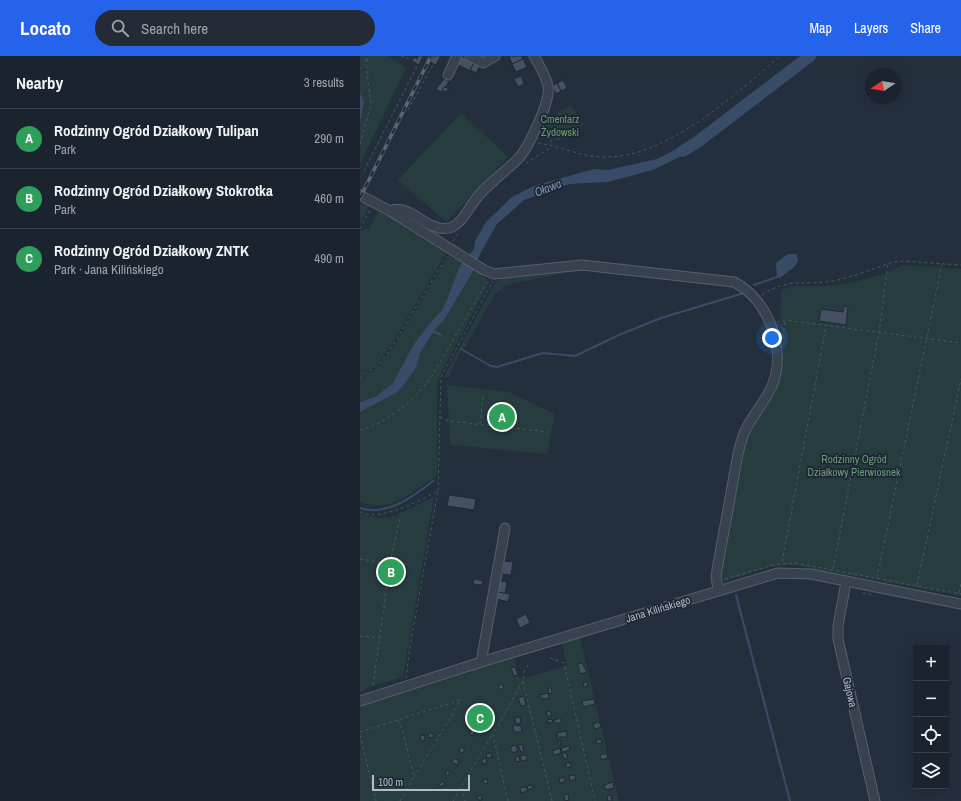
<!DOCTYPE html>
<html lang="en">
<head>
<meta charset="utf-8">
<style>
	:root { --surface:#1b232e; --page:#242b36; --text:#f1f3f6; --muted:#a0a4aa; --line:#39404a; --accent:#2563eb }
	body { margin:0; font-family:"Archivo Narrow",sans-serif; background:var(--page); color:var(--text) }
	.controls { position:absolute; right:12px; bottom:12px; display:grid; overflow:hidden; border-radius:0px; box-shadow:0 2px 10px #0003 }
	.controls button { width:36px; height:36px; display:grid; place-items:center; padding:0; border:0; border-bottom:1px solid var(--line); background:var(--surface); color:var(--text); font:20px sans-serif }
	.compass { position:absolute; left:505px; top:12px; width:36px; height:36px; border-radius:50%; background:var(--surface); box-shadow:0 2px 10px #0003; rotate:258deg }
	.scale { position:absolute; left:12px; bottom:10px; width:98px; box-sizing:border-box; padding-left:4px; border:2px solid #b4bcc9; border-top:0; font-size:11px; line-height:14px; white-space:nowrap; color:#b4bcc9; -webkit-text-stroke:3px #1d2633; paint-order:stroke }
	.you { position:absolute; left:412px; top:282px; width:14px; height:14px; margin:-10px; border:3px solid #fff; border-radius:50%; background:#1a73e8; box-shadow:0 0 0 6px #1a73e833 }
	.badge { display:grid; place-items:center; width:26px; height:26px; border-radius:50%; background:var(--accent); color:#fff; font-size:13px; font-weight:700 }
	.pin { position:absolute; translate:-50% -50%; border:2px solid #fff; box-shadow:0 1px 4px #0006 }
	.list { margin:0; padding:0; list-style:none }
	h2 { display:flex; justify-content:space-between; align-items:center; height:52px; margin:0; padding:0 16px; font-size:17px }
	h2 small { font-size:13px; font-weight:400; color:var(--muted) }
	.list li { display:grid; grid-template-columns:26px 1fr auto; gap:12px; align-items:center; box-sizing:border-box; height:60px; padding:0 16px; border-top:1px solid var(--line) }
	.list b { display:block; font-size:15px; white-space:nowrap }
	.list p { margin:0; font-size:13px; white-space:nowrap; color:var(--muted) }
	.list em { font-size:13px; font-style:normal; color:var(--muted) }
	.icon { flex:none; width:22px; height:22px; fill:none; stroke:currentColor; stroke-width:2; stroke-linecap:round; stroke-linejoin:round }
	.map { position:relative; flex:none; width:601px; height:745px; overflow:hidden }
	header { display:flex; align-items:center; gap:24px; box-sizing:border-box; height:56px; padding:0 20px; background:var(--accent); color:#fff }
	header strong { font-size:19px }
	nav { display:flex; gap:22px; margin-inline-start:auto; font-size:14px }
	.search { width:280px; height:36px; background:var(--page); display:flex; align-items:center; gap:10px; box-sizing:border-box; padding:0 14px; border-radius:22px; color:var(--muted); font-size:15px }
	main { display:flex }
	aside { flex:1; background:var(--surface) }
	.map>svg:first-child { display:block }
	.green { fill:#263c3f }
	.water { fill:#394c67 }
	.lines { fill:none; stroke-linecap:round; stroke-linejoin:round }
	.stream { stroke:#394c67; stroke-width:2 }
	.river { stroke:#394c67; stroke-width:12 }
	.building { fill:#455162; stroke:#1f2835 }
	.minor-casing { stroke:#565f6c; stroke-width:11 }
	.path { stroke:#44595c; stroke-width:1; stroke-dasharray:3 3; stroke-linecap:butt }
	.minor { stroke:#38414e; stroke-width:9 }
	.rail-casing { stroke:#5a6575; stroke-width:3.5 }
	.rail { stroke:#1d2633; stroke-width:2; stroke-dasharray:6; stroke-linecap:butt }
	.labels { text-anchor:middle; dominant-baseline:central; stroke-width:3.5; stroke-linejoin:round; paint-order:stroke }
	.park-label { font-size:11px; fill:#6b9a76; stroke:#1d2633 }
	.street-label { font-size:11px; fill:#b4bcc9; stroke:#1d2633 }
	.water-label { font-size:12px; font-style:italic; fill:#7c92b1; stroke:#1d2633 }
</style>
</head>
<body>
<header>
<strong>Locato</strong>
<div class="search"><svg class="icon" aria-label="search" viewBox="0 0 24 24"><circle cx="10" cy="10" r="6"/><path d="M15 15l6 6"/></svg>Search here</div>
<nav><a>Map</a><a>Layers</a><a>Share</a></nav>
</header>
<main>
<aside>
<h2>Nearby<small>3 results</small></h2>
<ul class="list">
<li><span class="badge" style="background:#2e9e5b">A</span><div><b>Rodzinny Ogród Działkowy Tulipan</b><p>Park</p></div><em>290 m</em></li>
<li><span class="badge" style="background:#2e9e5b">B</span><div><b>Rodzinny Ogród Działkowy Stokrotka</b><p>Park</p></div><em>460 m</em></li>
<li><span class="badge" style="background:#2e9e5b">C</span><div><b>Rodzinny Ogród Działkowy ZNTK</b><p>Park · Jana Kilińskiego</p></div><em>490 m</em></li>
</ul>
</aside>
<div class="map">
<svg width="601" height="745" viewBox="0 0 601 745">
	<rect width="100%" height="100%" fill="#242f3e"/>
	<g class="green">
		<path d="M0 0H28L46 12 0 108Z"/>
		<path d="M211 49 224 69 197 85 183 66Z"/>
		<path d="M101 57 148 101 86 166 38 124Z"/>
		<path d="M2 146 9 150 0 169V150Z"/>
		<path d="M19 155 85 196V199L28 294 17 308 0 321V174L9 173Z"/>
		<path d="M89 199 102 207 83 253 70 267 33 327 15 341 0 346V323L15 313 31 295Z"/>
		<path d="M543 209 601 213V540L435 509 410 511 363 526 359 524 385 384 413 338 420 320 421 237C428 227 442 231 453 230 483 230 516 223 543 209Z"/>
		<path d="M213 213 234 214 209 216 147 229 135 238 105 291 99 298 89 321 83 322 135 227 142 222 150 221Z"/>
		<path d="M114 214 125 221 129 227 83 313 77 328V419C56 433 27 461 0 445V356L36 337 43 330 56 312 61 295 77 271 84 264Z"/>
		<path d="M87 329 149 336 195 358 187 398 90 389Z"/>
		<path d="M74 441 43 621 15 629 0 636V458L21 462 34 460Z"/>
		<path d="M220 582 259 745H0V649L35 637 49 635 150 601 154 603 160 623 207 610 202 586Z"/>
	</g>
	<g class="water">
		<path d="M0 37 4 46 0 66Z"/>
		<path d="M334 84 340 91 293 114 247 126 210 128 164 144 137 168 121 196 114 214 84 264 77 271 61 295 56 312 43 330 36 337 0 356V346L15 341 33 327 54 288 70 267 83 253 100 210 114 193 115 185 126 166 152 141 174 130 234 113 248 114 297 103Z"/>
		<path d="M428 198H437L438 205 435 210 420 222 417 221 416 207Z"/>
	</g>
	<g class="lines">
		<g class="stream">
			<path d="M394 229 417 221"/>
			<path d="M73 275 81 279"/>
			<path d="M101 293 131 310 137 311 183 297 215 300 259 279 301 262 384 237"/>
			<path d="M0 452C26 461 54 440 73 425"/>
			<path d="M376 539 430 745"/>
		</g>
		<path class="river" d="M323 95 336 87 450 0"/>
	</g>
	<g class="building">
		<path d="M58 0H63L59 9 52 5 54 1 57 3Z"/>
		<path d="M73 0H81L76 9 70 6Z"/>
		<path d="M101 0 114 6 110 15 97 8Z"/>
		<path d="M149 0H162L163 3 152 8Z"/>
		<path d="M163 3 167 11 156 16 152 8Z"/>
		<path d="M114 7 120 10 116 17 110 14Z"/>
		<path d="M161 20 164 28 158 31 154 23Z"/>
		<path d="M84 23 89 26 81 36 76 33Z"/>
		<path d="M203 24 207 32 201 35 197 27Z"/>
		<path d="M197 27 201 35 196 38 192 30Z"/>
		<path d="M84 31 88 32 87 36 82 34Z"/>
		<path d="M484 250 488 251 486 269 459 265 461 253 483 256Z"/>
		<path d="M89 439 116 443 114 454 87 450Z"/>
		<path d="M144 505 153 506 151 519 142 518Z"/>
		<path d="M114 523 123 525 122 529 113 528Z"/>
		<path d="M140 525 147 526 145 538 138 536Z"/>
		<path d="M138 536 150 538 148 546 137 543Z"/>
		<path d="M166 558 170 567 160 572 156 563Z"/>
		<path d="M222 607 227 616 220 618 218 608Z"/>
		<path d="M155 611 158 619 154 620 151 612Z"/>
		<path d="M227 626 228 630 224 631 223 627Z"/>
		<path d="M140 628 144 630 142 634 138 632Z"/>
		<path d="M188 632H191L192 637 189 638Z"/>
		<path d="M188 637 189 642 183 643 181 641 180 639Z"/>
		<path d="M164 640 166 649 161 650 158 642Z"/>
		<path d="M234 643 235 648 223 651 222 645Z"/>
		<path d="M190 655 192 660H187L186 656Z"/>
		<path d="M120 661 124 664 121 668 117 665Z"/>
		<path d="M160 661 161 667 156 668 155 662Z"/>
		<path d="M200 662 202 667H195L194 664Z"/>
		<path d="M192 663 193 666 188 667 187 664Z"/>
		<path d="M239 666 241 671 235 673 233 668Z"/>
		<path d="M154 669 161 670 162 676H154L153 670Z"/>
		<path d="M112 674 115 676 113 680 109 678Z"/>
		<path d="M206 675 207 681H199L201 689 199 690 197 677Z"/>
		<path d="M72 677 74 681 69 682 68 678Z"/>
		<path d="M64 679 65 684 61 685 60 680Z"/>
		<path d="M241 683 242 687 237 688 236 684Z"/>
		<path d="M162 688 164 696H161L158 689Z"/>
		<circle cx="154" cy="693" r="3.5"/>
		<path d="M209 690 210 694 202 696 201 692Z"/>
		<path d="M101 691 105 694 102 697 99 695Z"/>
		<path d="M200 692 201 697 194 699 192 695Z"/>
		<path d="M131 697 132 701 127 702 126 698Z"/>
		<path d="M202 697H206L208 702 204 703Z"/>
		<path d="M244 698H247L248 702 241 704 240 699Z"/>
		<path d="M166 699 167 704 162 705 160 700Z"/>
		<path d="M159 700 160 705 156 706 155 701Z"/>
		<path d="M94 702 99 705 97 709 92 706Z"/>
		<path d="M126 702 127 707 123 708 122 703Z"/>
		<path d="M210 706 211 711 207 712 205 708Z"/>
		<path d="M87 714 90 716 88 720 85 718Z"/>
		<path d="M215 719 216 723 210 725 209 720Z"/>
		<path d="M204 721 205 726 200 727 199 723Z"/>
		<path d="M127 723 128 727 124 728 123 724Z"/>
		<path d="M82 725 85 727 82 731 79 729Z"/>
		<path d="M253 726 254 732 246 734 244 729Z"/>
		<path d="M172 729 173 732 168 734 167 730Z"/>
		<path d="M165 731H167V735L161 737 160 732Z"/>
		<path d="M208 738 209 744 205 745 204 739Z"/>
		<path d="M121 739 122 744H118L117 740Z"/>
		<path d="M251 739 252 745H248L247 740Z"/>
	</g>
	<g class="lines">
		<g class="minor-casing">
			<g id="minor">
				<path d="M110 0 123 7 135 0"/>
				<path d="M88 19 97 0"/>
				<path d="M0 139 30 155 124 214 134 218 222 209 374 226C409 244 427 294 412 330 404 349 387 364 382 383 377 398 375 415 372 431 367 460 361 490 356 520L358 534"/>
				<path d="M30 155C50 146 67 177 89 172 102 169 110 149 119 139 131 126 144 116 157 104 168 93 191 45 188 30 186 20 179 9 174 0"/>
				<path d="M486 526 478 570V583L515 745"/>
				<path d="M121 606 145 472"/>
				<path d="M0 645 121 606 418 517 451 518 601 548"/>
			</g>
		</g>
		<g class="path">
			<path d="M41 0 58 6"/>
			<path d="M6 5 7 0"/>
			<path d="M0 13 5 8"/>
			<path d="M48 54 78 0"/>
			<path d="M185 73 193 89"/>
			<path d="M178 87C201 90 223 102 246 101 309 101 375 38 420 0"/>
			<path d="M0 88 11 48 6 7 9 0"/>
			<path d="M166 107 192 91"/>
			<path d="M4 115 62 0"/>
			<path d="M0 173 10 154"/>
			<path d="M93 185 99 176"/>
			<path d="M402 239C430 220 448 231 477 224 496 220 515 212 533 206L542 205 601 209"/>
			<path d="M417 266 425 264 601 287"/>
			<path d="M423 281 425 264"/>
			<path d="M0 322 19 308 28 297 87 200"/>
			<path d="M80 361 89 365 188 376"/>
			<path d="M120 368 123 340"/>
			<path d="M152 371 154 352"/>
			<path d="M0 374C30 366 54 344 72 320L128 224"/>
			<path d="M78 435 81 321 133 225"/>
			<path d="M0 456C20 466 59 445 78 435L50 590 46 622"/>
			<path d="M0 503 30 508 13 630"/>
			<path d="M422 506 466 270"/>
			<path d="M30 507 40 462"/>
			<path d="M473 513 519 276 528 208"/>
			<path d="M517 522 582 208"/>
			<path d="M365 523 417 508 435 507 601 538"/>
			<path d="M557 529 601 323"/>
			<path d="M503 537 514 539"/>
			<path d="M599 537 601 527"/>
			<path d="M0 580 20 582"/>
			<path d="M190 602 204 607 235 745"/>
			<path d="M168 609 164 615 163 625 192 745"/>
			<path d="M38 664 42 672 54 721 40 745"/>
			<path d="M0 676 100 644 94 656 54 721"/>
			<path d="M0 679 16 745"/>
			<path d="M102 732 105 745"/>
			<path d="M93 745 132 679"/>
			<path d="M148 745 133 679 163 625"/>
		</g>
		<use href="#minor" class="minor"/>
		<g class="rail-casing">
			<path id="rail" d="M0 142 71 0"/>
		</g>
		<use href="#rail" class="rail"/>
	</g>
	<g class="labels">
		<g class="park-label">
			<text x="200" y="63">Cmentarz<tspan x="200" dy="13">Żydowski</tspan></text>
			<text x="494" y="403">Rodzinny Ogród<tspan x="494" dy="13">Działkowy Pierwiosnek</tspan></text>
		</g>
		<g class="street-label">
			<text transform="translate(298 553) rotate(-17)">Jana Kilińskiego</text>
			<text transform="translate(490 636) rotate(77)">Gajowa</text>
		</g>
		<g class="water-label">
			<text transform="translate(188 132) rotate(-21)">Oława</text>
		</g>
	</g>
</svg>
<div class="controls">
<button>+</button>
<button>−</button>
<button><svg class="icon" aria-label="locate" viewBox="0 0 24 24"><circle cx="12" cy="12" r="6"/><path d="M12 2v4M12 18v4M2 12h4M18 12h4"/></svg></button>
<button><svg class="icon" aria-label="layers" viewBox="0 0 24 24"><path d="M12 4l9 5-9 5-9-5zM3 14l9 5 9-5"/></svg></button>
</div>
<svg class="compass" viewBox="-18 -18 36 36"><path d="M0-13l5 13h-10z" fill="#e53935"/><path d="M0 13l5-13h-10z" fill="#a0a4aa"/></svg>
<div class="scale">100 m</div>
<div class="you"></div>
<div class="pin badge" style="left:142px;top:361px;background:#2e9e5b">A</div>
<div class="pin badge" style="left:31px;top:516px;background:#2e9e5b">B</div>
<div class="pin badge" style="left:120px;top:662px;background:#2e9e5b">C</div>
</div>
</main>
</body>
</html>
